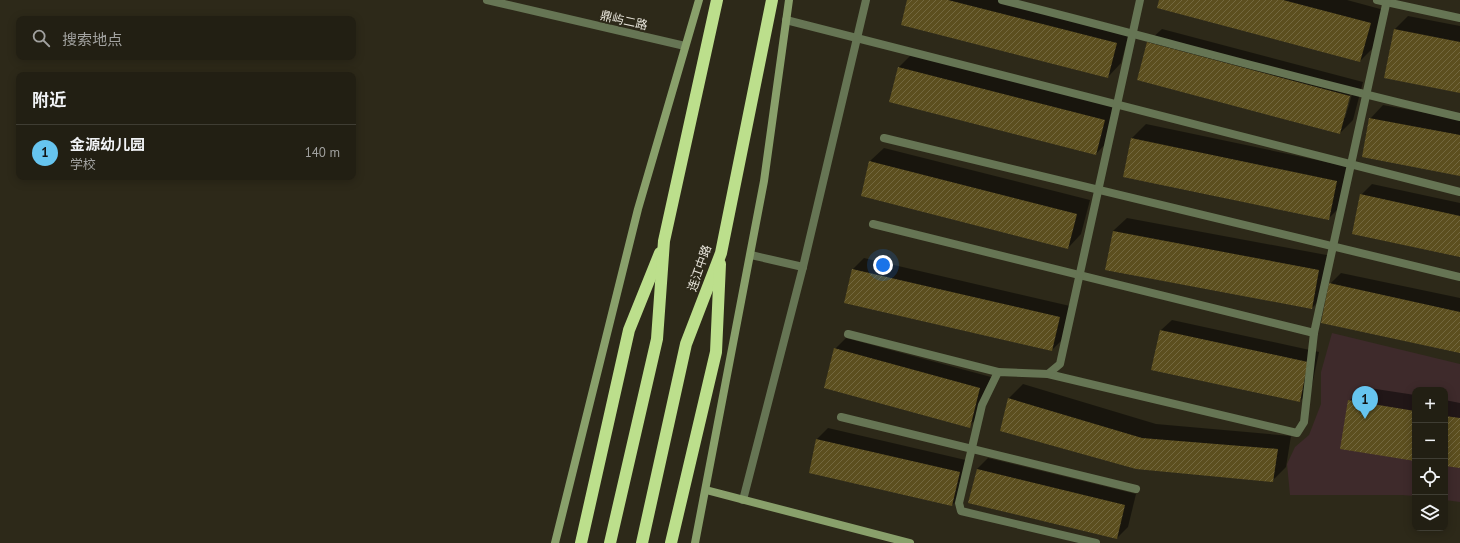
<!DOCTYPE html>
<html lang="zh">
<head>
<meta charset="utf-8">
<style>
	:root { --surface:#221f13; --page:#2e2c21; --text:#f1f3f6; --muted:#a2a2a0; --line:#3f3d33; --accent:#66c4ef }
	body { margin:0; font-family:"PT Sans","Noto Sans SC",sans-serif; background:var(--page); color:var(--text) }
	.controls { position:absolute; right:12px; bottom:12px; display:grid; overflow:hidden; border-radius:8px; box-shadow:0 2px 10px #0003 }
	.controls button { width:36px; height:36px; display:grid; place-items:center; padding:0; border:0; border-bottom:1px solid var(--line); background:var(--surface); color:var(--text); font:20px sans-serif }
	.you { position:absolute; left:883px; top:265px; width:14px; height:14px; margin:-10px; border:3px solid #fff; border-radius:50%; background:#1a73e8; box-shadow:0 0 0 6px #1a73e833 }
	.badge { display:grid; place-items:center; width:26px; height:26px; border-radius:50%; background:var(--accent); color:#111; font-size:13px; font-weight:700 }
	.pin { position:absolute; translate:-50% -33px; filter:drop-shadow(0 1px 2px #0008) }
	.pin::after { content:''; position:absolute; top:21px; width:14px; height:12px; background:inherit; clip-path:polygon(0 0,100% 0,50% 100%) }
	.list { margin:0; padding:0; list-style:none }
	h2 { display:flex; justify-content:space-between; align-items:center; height:52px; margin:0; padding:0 16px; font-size:17px }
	h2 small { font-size:13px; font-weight:400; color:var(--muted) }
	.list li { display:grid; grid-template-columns:26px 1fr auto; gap:12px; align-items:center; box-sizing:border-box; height:56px; padding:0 16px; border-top:1px solid var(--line) }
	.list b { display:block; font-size:15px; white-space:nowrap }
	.list p { margin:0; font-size:13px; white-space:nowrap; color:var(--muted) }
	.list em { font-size:13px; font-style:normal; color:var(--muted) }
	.icon { flex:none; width:22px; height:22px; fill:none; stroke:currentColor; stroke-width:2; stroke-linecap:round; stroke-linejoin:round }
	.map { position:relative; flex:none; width:1460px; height:543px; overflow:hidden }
	.search { position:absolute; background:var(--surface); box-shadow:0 2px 10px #0003; left:16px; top:16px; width:340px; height:44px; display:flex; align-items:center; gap:10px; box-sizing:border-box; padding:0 14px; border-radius:8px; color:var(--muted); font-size:15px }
	.panel { position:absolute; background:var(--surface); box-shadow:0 2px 10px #0003; left:16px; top:72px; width:340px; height:108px; border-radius:8px }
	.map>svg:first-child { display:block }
	.education { fill:#3e2a2b }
	.shadow { fill:#0007; fill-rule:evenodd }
	.building { fill:url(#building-hatch) }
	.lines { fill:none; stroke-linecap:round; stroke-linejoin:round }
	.lane { stroke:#667554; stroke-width:8 }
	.street { stroke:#667554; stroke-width:8 }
	.secondary { stroke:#89a06b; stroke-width:8 }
	.highway { stroke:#bcdf8c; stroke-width:12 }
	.labels { text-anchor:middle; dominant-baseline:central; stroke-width:4; stroke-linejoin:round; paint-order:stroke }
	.street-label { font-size:12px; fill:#e9e6dc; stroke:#2d2919 }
</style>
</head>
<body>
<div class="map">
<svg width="1460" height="543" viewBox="0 0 1460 543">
	<defs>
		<pattern id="building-hatch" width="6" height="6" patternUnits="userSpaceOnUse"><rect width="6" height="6" fill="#5c4f1f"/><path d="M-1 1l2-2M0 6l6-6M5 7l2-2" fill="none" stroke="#73683f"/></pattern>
	</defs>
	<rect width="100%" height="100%" fill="#2d2919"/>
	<path class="education" d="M1332 333 1460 364V502L1445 500V390H1415V496L1402 495H1290L1287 464 1295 447 1309 435 1321 404V372Z"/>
	<g class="shadow">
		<path d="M908 0H1014L1130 29 1121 63 1108 77Z"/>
		<path d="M1160 0H1347L1384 10 1374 47 1360 61Z"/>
		<path d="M1408 16 1460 26V92L1395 29Z"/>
		<path d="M1162 29 1363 82 1353 120 1340 133 1148 42ZM1351 91H1353L1345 118H1343Z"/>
		<path d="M912 54 1118 106 1109 140 1096 154 898 68Z"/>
		<path d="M1383 105 1460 119V175L1370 119Z"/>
		<path d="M1146 124 1350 167 1342 205 1328 219 1124 176 1132 138Z"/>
		<path d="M884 148 1090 200 1081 234 1068 248 870 161Z"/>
		<path d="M1372 184 1460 203V256L1361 195Z"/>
		<path d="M1127 218 1332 256 1325 294 1312 308 1113 231Z"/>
		<path d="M864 258 1070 306 1063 339 1052 350 853 269Z"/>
		<path d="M1341 273 1460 298V352L1330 284Z"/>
		<path d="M1172 320 1319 352 1311 390 1300 401 1160 331Z"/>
		<path d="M846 338 991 377 980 415 969 426 835 349Z"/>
		<path d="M1023 384 1156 424 1291 436 1286 467 1272 481 1001 431 1009 398Z"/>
		<path d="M1363 387 1415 395V460L1349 401Z"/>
		<path d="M1445 400 1460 403V467L1445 465Z"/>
		<path d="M828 428 970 461 963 494 952 505 817 439Z"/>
		<path d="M988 458 1136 494 1128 527 1117 538 977 469Z"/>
	</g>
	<g class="building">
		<path d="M907 0H948L1117 43 1108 78 901 25Z"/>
		<path d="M1159 0H1283L1371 23 1360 62 1157 8Z"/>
		<path d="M1394 29 1460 42V93L1384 78Z"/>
		<path d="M1147 42 1350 96 1340 134 1137 80Z"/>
		<path d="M898 67 1105 120 1096 155 889 102Z"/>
		<path d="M1369 118 1460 135V176L1362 157Z"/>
		<path d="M1131 138 1337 181 1329 220 1123 177Z"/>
		<path d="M869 161 1077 214 1068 249 861 196Z"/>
		<path d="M1360 194 1460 216V257L1352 234Z"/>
		<path d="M1113 231 1319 270 1312 309 1105 270Z"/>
		<path d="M852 269 1060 317 1052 351 844 303Z"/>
		<path d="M1329 283 1460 312V353L1321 323Z"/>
		<path d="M1160 330 1308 362 1300 402 1151 370Z"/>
		<path d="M834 348 980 388 970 428 824 388Z"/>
		<path d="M1008 398 1142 438 1278 449 1273 482 1136 469 1000 431Z"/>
		<path d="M1348 400 1415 411V461L1340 449Z"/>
		<path d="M1445 416 1460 418V468L1445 466Z"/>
		<path d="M816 439 960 472 952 506 809 473Z"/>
		<path d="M977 469 1125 505 1117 539 968 503Z"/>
	</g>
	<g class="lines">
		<g class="lane">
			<path d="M1002 0C1155 38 1306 82 1460 117"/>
			<path d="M1377 0 1460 18"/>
			<path d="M786 20 1460 192"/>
			<path d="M884 138 1460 277"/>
			<path d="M873 224 1314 333"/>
			<path d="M751 255 803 267"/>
			<path d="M848 334 998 372"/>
			<path d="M1048 374 1297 433 1304 422 1314 333 1387 0"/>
			<path d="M841 417 1136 489"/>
			<path d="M743 500 803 267 866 0"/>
			<path d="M1096 543 961 511 959 503 982 405 998 372 1048 374 1060 364 1140 0"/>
		</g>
		<path class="street" d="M487 0 685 46"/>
		<g class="secondary">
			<path d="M706 490 910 543"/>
			<path d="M555 543 638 209 699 0"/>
			<path d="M695 543 764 181 789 0"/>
		</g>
		<g class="highway">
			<path d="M581 543 629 330 660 253"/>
			<path d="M610 543 657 339 664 241 717 0"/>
			<path d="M642 543 686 344 721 253 772 0"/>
			<path d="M671 543 716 352 720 264"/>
		</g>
	</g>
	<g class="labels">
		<g class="street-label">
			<text transform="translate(624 20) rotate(13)">鼎屿二路</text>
			<text transform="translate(699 268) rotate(-71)">连江中路</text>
		</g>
	</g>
</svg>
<div class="controls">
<button>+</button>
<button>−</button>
<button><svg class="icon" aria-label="locate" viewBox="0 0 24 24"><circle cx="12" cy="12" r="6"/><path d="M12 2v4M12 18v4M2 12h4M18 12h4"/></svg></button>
<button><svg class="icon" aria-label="layers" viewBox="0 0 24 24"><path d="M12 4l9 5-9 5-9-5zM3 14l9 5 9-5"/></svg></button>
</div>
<div class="you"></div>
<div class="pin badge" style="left:1365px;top:419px">1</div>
<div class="search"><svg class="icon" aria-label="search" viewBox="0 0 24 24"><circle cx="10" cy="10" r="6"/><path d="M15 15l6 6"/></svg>搜索地点</div>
<section class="panel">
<h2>附近<small></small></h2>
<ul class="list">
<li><span class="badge">1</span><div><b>金源幼儿园</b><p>学校</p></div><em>140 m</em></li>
</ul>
</section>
</div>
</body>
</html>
